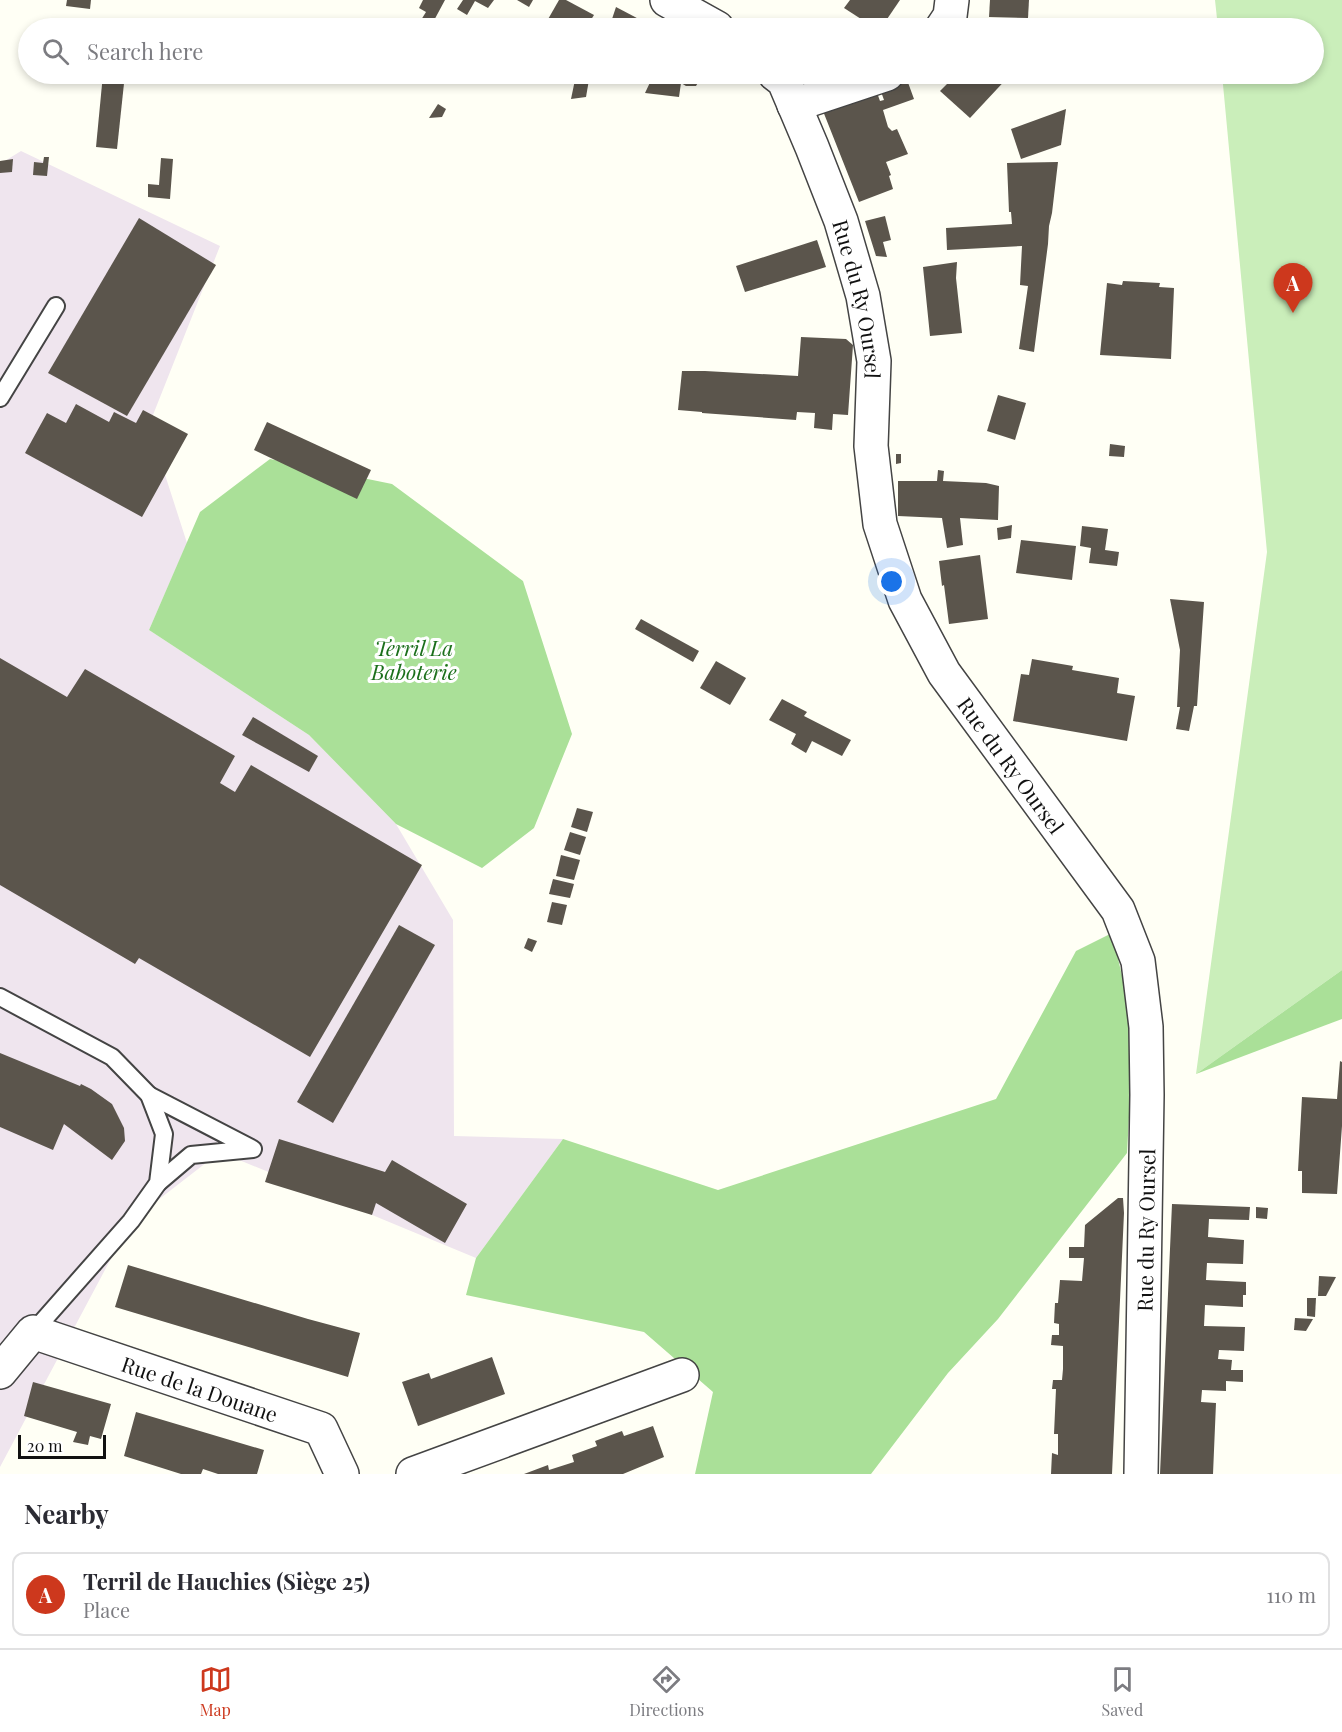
<!DOCTYPE html>
<html lang="en">
<head>
<meta charset="utf-8">
<style>
	:root { --surface:#fff; --page:#f2f2f3; --text:#2b2b33; --muted:#7c7c81; --line:#e1e1e2; --accent:#cd381d }
	body { margin:0; font-family:"Playfair Display",serif; background:var(--page); color:var(--text) }
	.scale { position:absolute; left:18px; bottom:15px; width:88px; box-sizing:border-box; padding-left:6px; border:3px solid #111; border-top:0; font-size:16px; line-height:21px; white-space:nowrap; color:#111; -webkit-text-stroke:4px #fff; paint-order:stroke }
	.you { position:absolute; left:892px; top:582px; width:21px; height:21px; margin:-15px; border:4px solid #fff; border-radius:50%; background:#1a73e8; box-shadow:0 0 0 9px #1a73e833 }
	.badge { display:grid; place-items:center; width:39px; height:39px; border-radius:50%; background:var(--accent); color:#fff; font-size:20px; font-weight:700 }
	.pin { position:absolute; translate:-50% -50px; filter:drop-shadow(0 2px 3px #0008) }
	.pin::after { content:''; position:absolute; top:32px; width:21px; height:18px; background:inherit; clip-path:polygon(0 0,100% 0,50% 100%) }
	.list { margin:0; padding:0; list-style:none }
	h2 { display:flex; justify-content:space-between; align-items:center; height:78px; margin:0; padding:0 24px; font-size:26px }
	h2 small { font-size:20px; font-weight:400; color:var(--muted) }
	.list li { display:grid; grid-template-columns:39px 1fr auto; gap:18px; align-items:center; box-sizing:border-box; height:84px; margin:0 12px 12px; padding:0 12px; border:2px solid var(--line); border-radius:12px }
	.list b { display:block; font-size:22px; white-space:nowrap }
	.list p { margin:0; font-size:20px; white-space:nowrap; color:var(--muted) }
	.list em { font-size:20px; font-style:normal; color:var(--muted) }
	.icon { flex:none; width:33px; height:33px; fill:none; stroke:currentColor; stroke-width:2; stroke-linecap:round; stroke-linejoin:round }
	.map { position:relative; flex:none; width:1342px; height:1474px; overflow:hidden }
	.search { position:absolute; background:var(--surface); box-shadow:0 3px 9px #0003; left:18px; right:18px; top:18px; height:66px; display:flex; align-items:center; gap:15px; box-sizing:border-box; padding:0 21px; border-radius:33px; color:var(--muted); font-size:22px }
	.sheet { height:174px; background:var(--surface) }
	nav { display:flex; justify-content:space-around; align-items:center; box-sizing:border-box; height:84px; border-top:2px solid var(--line); background:var(--surface); font-size:16px; color:var(--muted) }
	nav a { display:grid; justify-items:center; gap:3px }
	nav .on { color:var(--accent) }
	.map>svg:first-child { display:block }
	.industrial { fill:#efe5ee }
	.green { fill:#caeeba }
	.forest { fill:#aae098 }
	.building { fill:#5b554c }
	.lines { fill:none; stroke-linecap:round; stroke-linejoin:round }
	.service-casing { stroke:#444; stroke-width:20 }
	.minor-casing { stroke:#444; stroke-width:36 }
	.service { stroke:#fff; stroke-width:16 }
	.minor { stroke:#fff; stroke-width:33 }
	.labels { text-anchor:middle; dominant-baseline:central; stroke-width:6; stroke-linejoin:round; paint-order:stroke }
	.street-label { font-size:21px; fill:#111; stroke:#fff }
	.park-label { font-size:21px; font-style:italic; fill:#1b6f1b; stroke:#fff }
</style>
</head>
<body>
<div class="map">
<svg width="1342" height="1474" viewBox="0 0 1342 1474">
	<rect width="100%" height="100%" fill="#fffff5"/>
	<path class="industrial" d="M21 151 220 246 149 425 187 543 149 630 309 735 396 824 453 920 454 1136 563 1139 476 1258 220 1152 131 1221 0 1467V164Z"/>
	<path class="green" d="M1215 0H1342V970L1196 1074 1267 552 1222 74H1314V28H1218Z"/>
	<g class="forest">
		<path d="M270 459 392 484 523 581 572 734 534 828 482 868 396 824 309 735 149 630 200 512Z"/>
		<path d="M1112 933 1134 1027 1127 1153 998 1319 948 1373 871 1474H695L713 1392 644 1332 466 1295 476 1258 563 1139 718 1190 996 1099 1076 951Z"/>
		<path d="M1342 970V1019L1196 1074Z"/>
	</g>
	<g class="building">
		<path d="M67 0H91L90 9 66 6Z"/>
		<path d="M423 0H445L431 26 421 20 426 12 419 8Z"/>
		<path d="M463 0H494L488 8 475 1 467 15 457 9Z"/>
		<path d="M517 0H533L529 7Z"/>
		<path d="M559 0H566L594 15 586 28H543Z"/>
		<path d="M850 0H900L881 28H875L844 8Z"/>
		<path d="M990 0H1029L1028 18 989 17Z"/>
		<path d="M616 7 635 17 654 28H609Z"/>
		<path d="M784 22 812 25V28H783Z"/>
		<path d="M103 74H125L117 149 96 147Z"/>
		<path d="M590 74 586 97 571 99 576 75Z"/>
		<path d="M654 74H703L696 86H686L681 83 679 97 645 93Z"/>
		<path d="M957 74H1011L970 118 940 91Z"/>
		<path d="M906 77 914 99 883 110 888 127 892 131 897 129 908 154 886 162 891 175 889 176 893 189 859 202 821 106 875 87 880 101 884 100 879 86Z"/>
		<path d="M438 104 446 109 442 117 429 118Z"/>
		<path d="M1066 109 1061 145 1021 159 1011 129Z"/>
		<path d="M44 157H49L47 176 33 175 34 162 43 163Z"/>
		<path d="M161 158 173 159 170 199 148 197V184L159 185Z"/>
		<path d="M13 159 12 172 0 173V161Z"/>
		<path d="M1058 162 1052 213 1049 226 1048 244 1034 352 1019 349 1028 286 1020 285 1022 246 947 250 946 228 1012 224 1011 212H1009L1007 163Z"/>
		<path d="M885 216 891 240 883 242 887 257 876 256 865 221Z"/>
		<path d="M139 218 216 265 127 416 48 373Z"/>
		<path d="M817 240 826 267 745 292 736 266Z"/>
		<path d="M957 262 956 278 962 333 930 336 923 267Z"/>
		<path d="M1123 281 1160 283 1159 287 1174 288 1171 359 1100 355 1107 283 1122 285Z"/>
		<path d="M801 337 846 339 853 345 848 415 833 414 832 430 814 428 815 413 797 412 796 420 702 413V412L678 410 682 371H705L798 376Z"/>
		<path d="M998 395 1026 403 1015 440 987 431Z"/>
		<path d="M76 404 109 422 114 412 136 423 143 410 188 434 142 517 25 453 47 413 66 423Z"/>
		<path d="M267 422 371 470 357 499 254 450Z"/>
		<path d="M1110 444 1125 446 1124 457 1109 456Z"/>
		<path d="M896 454H901V463L896 464Z"/>
		<path d="M938 470 944 471 943 481 986 483 999 486 998 520 960 518 963 545 947 548 942 518 898 516V481H937Z"/>
		<path d="M1012 525 1011 538 998 540 997 528Z"/>
		<path d="M1082 526 1108 529 1105 550 1119 552 1117 566 1089 563 1091 548 1080 546Z"/>
		<path d="M1021 540 1076 546 1072 580 1016 573Z"/>
		<path d="M980 555 988 619 949 624 944 585 942 586 939 561Z"/>
		<path d="M1170 599 1204 602 1197 706H1194L1189 731 1176 729 1180 707H1177L1180 650Z"/>
		<path d="M641 619 699 651 693 662 635 629Z"/>
		<path d="M0 658 67 697 85 669 235 756 220 783 235 792 251 765 422 865 310 1057 139 958 135 964 0 885Z"/>
		<path d="M1032 659 1073 666 1072 670 1119 678 1117 693 1135 696 1127 741 1013 721 1021 674 1029 675Z"/>
		<path d="M716 661 746 678 730 705 700 688Z"/>
		<path d="M782 699 807 712 804 716 851 740 842 756 812 741 806 753 791 744 796 734 769 720Z"/>
		<path d="M253 717 318 756 309 772 242 735Z"/>
		<path d="M577 808 593 812 587 832 571 827Z"/>
		<path d="M570 832 586 837 580 855 564 850Z"/>
		<path d="M561 855 580 860 574 880 556 876Z"/>
		<path d="M553 879 574 884 570 898 549 894Z"/>
		<path d="M552 902 567 905 562 925 547 922Z"/>
		<path d="M399 925 435 945 333 1123 297 1102Z"/>
		<path d="M528 938 537 941 532 952 524 948Z"/>
		<path d="M0 1053 80 1086 81 1084 91 1089 112 1104 124 1128 125 1141 112 1160 64 1124 53 1150 0 1127Z"/>
		<path d="M1340 1061 1342 1062V1126L1337 1194 1302 1193V1171H1298L1302 1097 1337 1099Z"/>
		<path d="M279 1139 385 1172 392 1160 467 1204 445 1243 376 1203 372 1215 265 1182Z"/>
		<path d="M1118 1198H1123L1124 1213 1112 1474H1051L1052 1453 1058 1455V1434H1054L1056 1389H1052L1053 1380H1062L1063 1369V1346L1051 1345 1052 1335H1059V1324L1054 1323 1055 1303H1058L1060 1280 1082 1281 1084 1258H1069V1247H1084L1085 1225Z"/>
		<path d="M1172 1204 1250 1207 1249 1220 1209 1219 1208 1237 1244 1240 1243 1264 1207 1263 1206 1280 1246 1282V1295H1243V1307L1205 1305 1204 1326 1245 1327 1244 1351 1219 1350 1218 1359 1232 1360 1231 1370H1243V1382L1226 1381V1391L1202 1390 1201 1402 1216 1403 1213 1474H1160Z"/>
		<path d="M1256 1207 1268 1208 1267 1219 1256 1218Z"/>
		<path d="M128 1265 308 1319 360 1333 348 1377 115 1307Z"/>
		<path d="M1319 1276 1336 1277 1326 1296H1318Z"/>
		<path d="M1307 1298H1316L1315 1317 1307 1316Z"/>
		<path d="M1295 1318 1313 1319 1306 1331 1294 1330Z"/>
		<path d="M492 1357 505 1394 418 1426 402 1382 429 1373 431 1379Z"/>
		<path d="M33 1382 111 1404 101 1439 90 1436 88 1445 73 1442 77 1432 24 1416Z"/>
		<path d="M136 1412 264 1450 257 1474H218L203 1469 201 1474H181L124 1456Z"/>
		<path d="M653 1426 664 1457 623 1474H524L548 1465 549 1470 574 1462 572 1455 597 1446 595 1441 622 1431 624 1436Z"/>
	</g>
	<g class="lines">
		<g class="service-casing">
			<g id="service">
				<path d="M0 398 56 306"/>
				<path d="M0 997 112 1057 149 1095 164 1134 158 1183 131 1221 33 1332"/>
				<path d="M149 1095 253 1149 191 1155 158 1183"/>
			</g>
		</g>
		<g class="minor-casing">
			<g id="minor">
				<path d="M667 0 717 28"/>
				<path d="M942 28 950 16 952 0"/>
				<path id="s1" d="M775 74 784 81 812 147 841 221 863 296 874 361 871 446 880 524 905 600 944 673 1118 910 1138 961 1146 1027 1147 1095 1141 1474"/>
				<path d="M794 105 887 74"/>
				<path id="s2" d="M0 1372 33 1332 321 1429 342 1474"/>
				<path d="M413 1474 682 1375"/>
			</g>
		</g>
		<use href="#service" class="service"/>
		<use href="#minor" class="minor"/>
	</g>
	<g class="labels">
		<g class="street-label">
			<text stroke="none"><textPath href="#s1" startOffset="243">Rue du Ry Oursel</textPath></text>
			<text stroke="none"><textPath href="#s1" startOffset="747">Rue du Ry Oursel</textPath></text>
			<text transform="translate(1145 1230) rotate(-89)">Rue du Ry Oursel</text>
			<text stroke="none"><textPath href="#s2" startOffset="228">Rue de la Douane</textPath></text>
		</g>
		<g class="park-label">
			<text x="414" y="647">Terril La<tspan x="414" dy="24">Baboterie</tspan></text>
		</g>
	</g>
</svg>
<div class="scale">20 m</div>
<div class="you"></div>
<div class="pin badge" style="left:1293px;top:313px">A</div>
<div class="search"><svg class="icon" aria-label="search" viewBox="0 0 24 24"><circle cx="10" cy="10" r="6"/><path d="M15 15l6 6"/></svg>Search here</div>
</div>
<section class="sheet">
<h2>Nearby<small></small></h2>
<ul class="list">
<li><span class="badge">A</span><div><b>Terril de Hauchies (Siège 25)</b><p>Place</p></div><em>110 m</em></li>
</ul>
</section>
<nav>
<a class="on"><svg class="icon" aria-label="map" viewBox="0 0 24 24"><path d="M3 6l6-2 6 2 6-2v14l-6 2-6-2-6 2zM9 4v14M15 6v14"/></svg>Map</a>
<a><svg class="icon" aria-label="directions" viewBox="0 0 24 24"><path d="M12 3l9 9-9 9-9-9zM9 14v-3h6M13 9l2 2-2 2"/></svg>Directions</a>
<a><svg class="icon" aria-label="saved" viewBox="0 0 24 24"><path d="M7 4h10v16l-5-4-5 4z"/></svg>Saved</a>
</nav>
</body>
</html>
